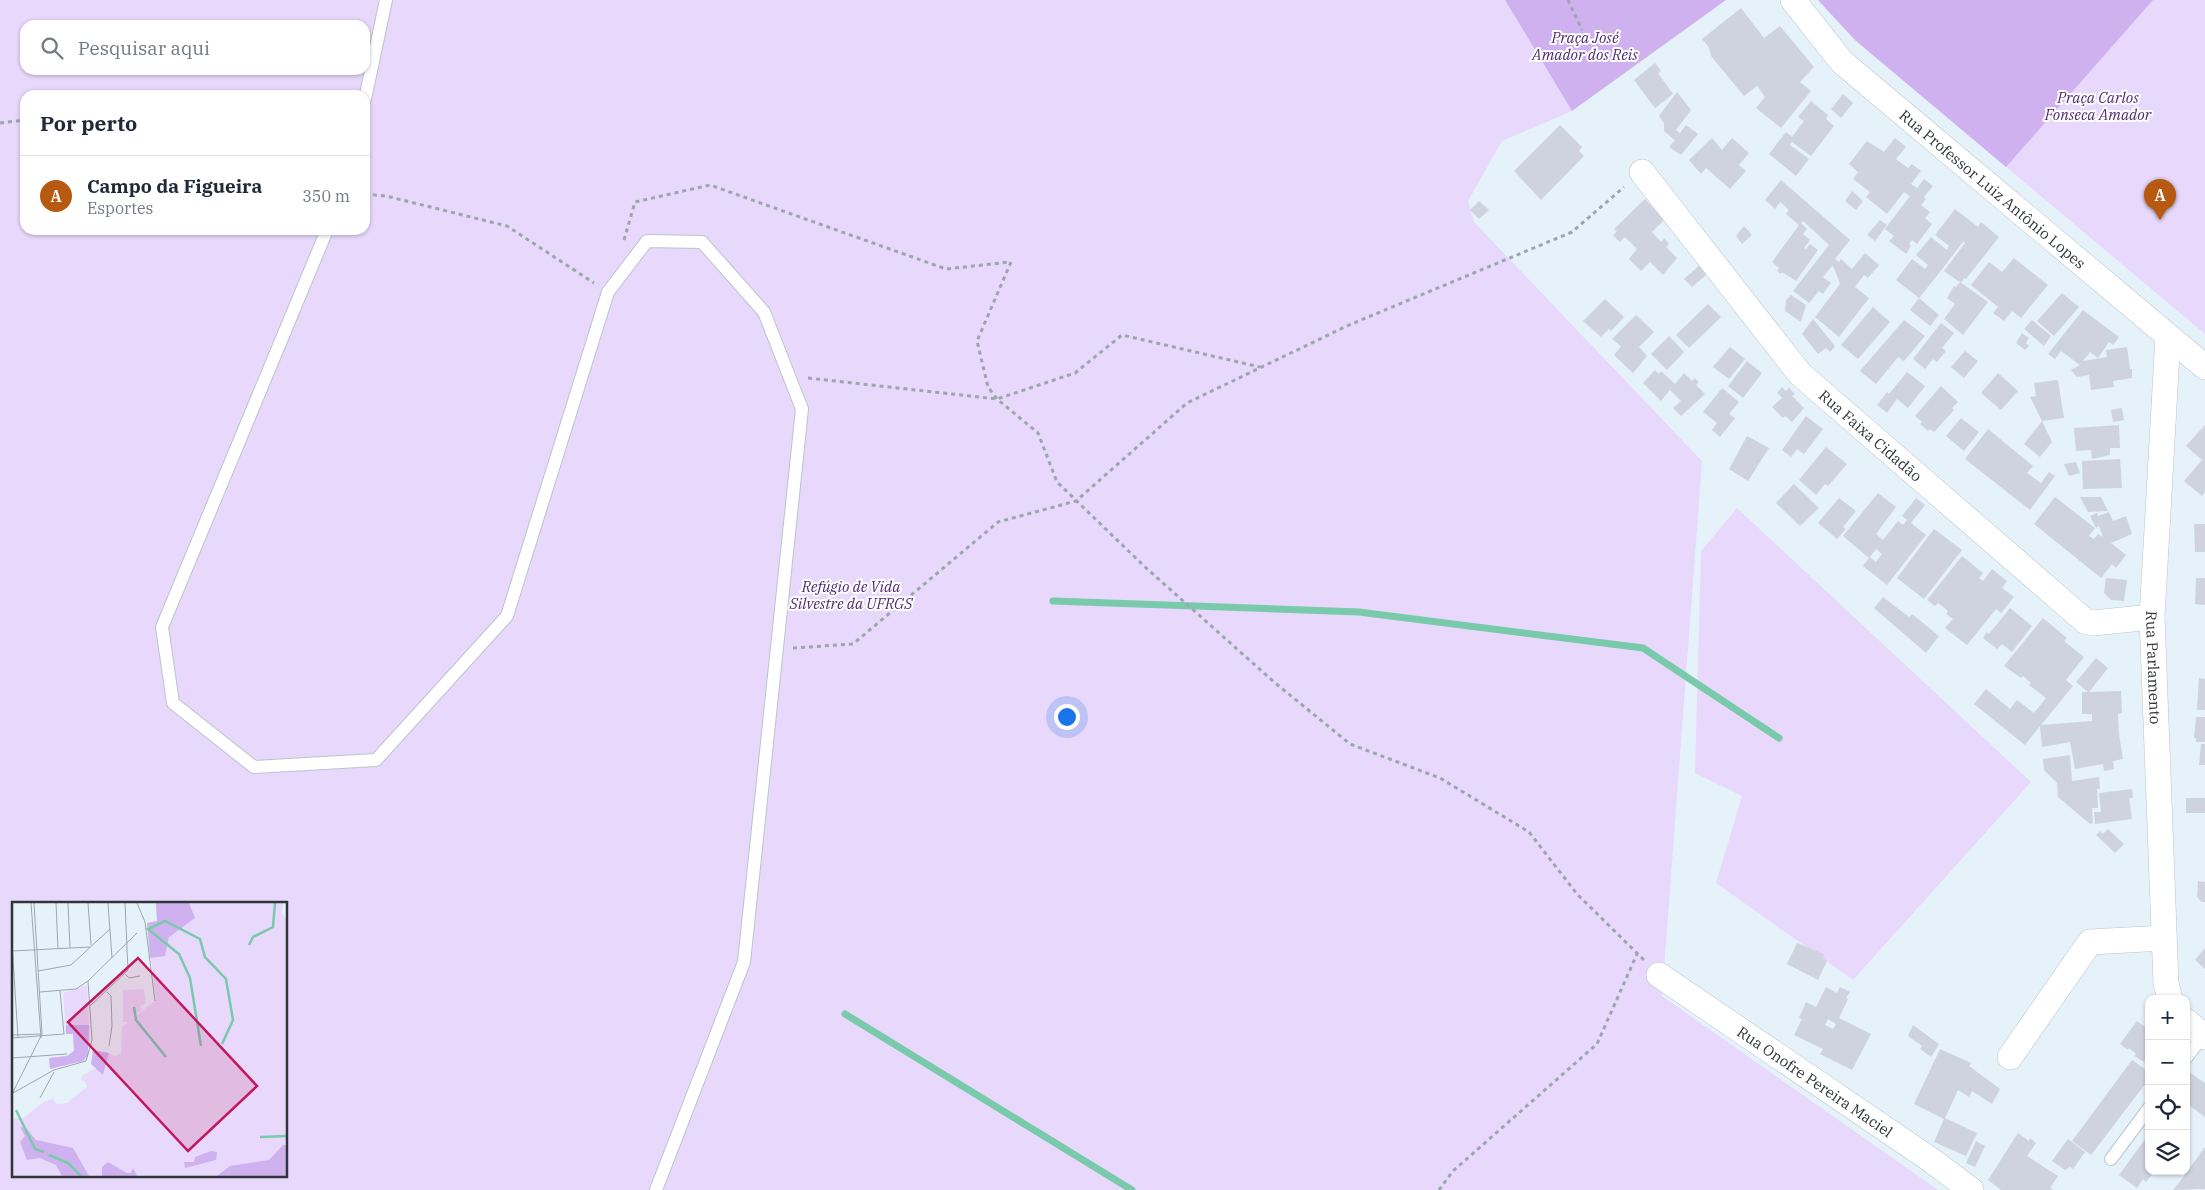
<!DOCTYPE html>
<html lang="pt">
<head>
<meta charset="utf-8">
<style>
	:root { --surface:#fff; --page:#f2f2f3; --text:#1f2937; --muted:#747a83; --line:#e0e1e3; --accent:#b85911 }
	body { margin:0; font-family:"IBM Plex Serif",serif; background:var(--page); color:var(--text) }
	.controls { position:absolute; right:15px; bottom:15px; display:grid; overflow:hidden; border-radius:10px; box-shadow:0 1px 4px #0004 }
	.controls button { width:45px; height:45px; display:grid; place-items:center; padding:0; border:0; border-bottom:1px solid var(--line); background:var(--surface); color:var(--text); font:25px sans-serif }
	.you { position:absolute; left:1066px; top:716px; width:18px; height:18px; margin:-12px; border:4px solid #fff; border-radius:50%; background:#1a73e8; box-shadow:0 0 0 8px #1a73e833 }
	.badge { display:grid; place-items:center; width:32px; height:32px; border-radius:50%; background:var(--accent); color:#fff; font-size:16px; font-weight:700 }
	.pin { position:absolute; translate:-50% -41px; filter:drop-shadow(0 1px 2px #0008) }
	.pin::after { content:''; position:absolute; top:26px; width:18px; height:15px; background:inherit; clip-path:polygon(0 0,100% 0,50% 100%) }
	.list { margin:0; padding:0; list-style:none }
	h2 { display:flex; justify-content:space-between; align-items:center; height:65px; margin:0; padding:0 20px; font-size:21px }
	h2 small { font-size:16px; font-weight:400; color:var(--muted) }
	.list li { display:grid; grid-template-columns:32px 1fr auto; gap:15px; align-items:center; box-sizing:border-box; height:80px; padding:0 20px; border-top:1px solid var(--line) }
	.list b { display:block; font-size:19px; white-space:nowrap }
	.list p { margin:0; font-size:16px; white-space:nowrap; color:var(--muted) }
	.list em { font-size:16px; font-style:normal; color:var(--muted) }
	.icon { flex:none; width:28px; height:28px; fill:none; stroke:currentColor; stroke-width:2; stroke-linecap:round; stroke-linejoin:round }
	.map { position:relative; flex:none; width:2205px; height:1190px; overflow:hidden }
	.search { position:absolute; background:var(--surface); box-shadow:0 1px 4px #0004; left:20px; top:20px; width:350px; height:55px; display:flex; align-items:center; gap:12px; box-sizing:border-box; padding:0 18px; border-radius:15px; color:var(--muted); font-size:19px }
	.panel { position:absolute; background:var(--surface); box-shadow:0 1px 4px #0004; left:20px; top:90px; width:350px; height:145px; border-radius:15px }
	.map>svg:first-child { display:block }
	.green { fill:#e8d8fb; fill-rule:evenodd }
	.forest { fill:#cfb1f0 }
	.lines { fill:none; stroke-linecap:round; stroke-linejoin:round }
	.stream { stroke:#78caaa; stroke-width:7 }
	.building { fill:#cfd3df; fill-rule:evenodd }
	.lane-casing { stroke:#bac5cd; stroke-width:14 }
	.street-casing { stroke:#bac5cd; stroke-width:26 }
	.path { stroke:#9da6ac; stroke-width:3; stroke-dasharray:4 4; stroke-linecap:butt }
	.lane { stroke:#fff; stroke-width:12 }
	.street { stroke:#fff; stroke-width:25 }
	.labels { text-anchor:middle; dominant-baseline:central; stroke-width:4; stroke-linejoin:round; paint-order:stroke }
	.park-label { font-size:15px; font-style:italic; fill:#502972; stroke:#fff }
	.street-label { font-size:15px; fill:#313538; stroke:#fff }
	.inset-river { fill:none; stroke:#78caaa; stroke-width:2.5 }
	.inset-road { fill:none; stroke:#9ea6ac; stroke-width:1 }
	.view { fill:#c2185b; fill-opacity:0.15; stroke:#c2185b; stroke-width:2.5 }
	.inset-edge { fill:none; stroke:#313538; stroke-width:2.5 }
</style>
</head>
<body>
<div class="map">
<svg width="2205" height="1190" viewBox="0 0 2205 1190">
	<rect width="100%" height="100%" fill="#e6f2fa"/>
	<g class="green">
		<path d="M0 0H1505L1572 111 1502 141 1468 201 1474 222 1702 461 1662 996 1938 1190H0ZM25 25H365V70H25ZM25 95H365V230H25ZM14 904H286V1176H14Z"/>
		<path d="M1818 0H2205V334L1855 40Z"/>
		<path d="M1737 508 2031 782 1853 980 1716 883 1742 796 1695 773 1701 551Z"/>
	</g>
	<g class="forest">
		<path d="M1505 0H1726L1572 111Z"/>
		<path d="M1818 0H2153L2006 167 1855 40Z"/>
	</g>
	<g class="lines">
		<g class="stream">
			<path d="M1053 601 1359 612 1643 648 1779 738"/>
			<path d="M845 1014 1132 1190"/>
		</g>
	</g>
	<g class="building">
		<path d="M1741 8 1764 38 1780 26 1814 67 1800 82 1811 91 1781 128 1756 108 1765 97 1757 86 1744 96 1711 56 1709 47 1702 39Z"/>
		<path d="M1655 63 1661 71 1658 73 1673 94 1655 108 1634 80Z"/>
		<path d="M1677 92 1691 110 1676 130 1680 133 1686 125 1698 134 1681 155 1669 147 1675 140 1664 131V123L1659 116Z"/>
		<path d="M1843 94 1853 103 1841 118 1831 109Z"/>
		<path d="M1811 101 1828 115 1826 119 1834 126 1811 156 1792 142 1790 145 1809 159 1796 176 1769 154 1786 132 1792 137 1804 121 1798 117Z"/>
		<path d="M1560 125 1582 147 1579 151 1584 156 1541 200 1514 171Z"/>
		<path d="M1712 138 1722 150 1732 138 1749 153 1739 165 1746 171 1730 189 1706 168 1701 174 1689 160Z"/>
		<path d="M1895 138 1906 147 1896 159 1908 168 1912 164 1921 171 1911 184 1917 188 1924 179 1933 186 1924 197 1926 199 1921 205 1930 212 1925 218 1932 224 1917 244 1912 240 1909 244 1911 246 1906 254 1889 241 1894 236 1885 229 1910 196 1904 192 1887 214 1866 197 1870 192 1853 179 1858 172 1849 164 1867 141 1884 152Z"/>
		<path d="M1781 180 1850 240 1835 259 1839 262 1841 259 1852 269 1865 253 1879 265 1868 278 1864 275 1855 287 1869 298 1839 337 1815 317 1840 284 1834 268 1832 266 1823 277 1831 283 1823 294 1819 291 1809 303 1793 291 1829 245 1803 221 1801 223 1807 229 1803 234 1810 240 1804 248 1806 249 1810 244 1818 250 1796 281 1782 272 1781 274 1777 271 1779 268 1772 262 1799 225 1786 214 1789 210 1780 202 1775 209 1765 200Z"/>
		<path d="M1852 191 1863 201 1856 210 1845 201Z"/>
		<path d="M1645 199 1664 220 1652 232 1661 242 1664 238 1669 244 1666 247 1677 258 1663 275 1650 262 1641 271 1629 259 1637 249 1625 237 1620 242 1613 236 1617 231 1614 229Z"/>
		<path d="M1479 201 1489 210 1479 219 1470 210Z"/>
		<path d="M1955 209 1978 227 1981 222 1999 237 1966 279 1964 278 1962 282 1958 281 1944 271 1965 243 1963 242 1936 277 1919 298 1939 315 1930 326 1910 310 1919 298 1896 280 1912 259 1925 269 1928 265 1916 255 1931 237 1947 250 1949 246 1935 235Z"/>
		<path d="M1880 220 1887 225 1875 241 1867 235Z"/>
		<path d="M1744 226 1752 235 1742 244 1736 236Z"/>
		<path d="M2014 258 2048 285 2021 318 2012 311 2004 321 1993 313 1998 307 1971 285 1989 262 2002 272Z"/>
		<path d="M1700 265 1707 274 1692 287 1684 279Z"/>
		<path d="M1960 282 1988 302 1963 335 1944 319 1955 304 1947 298 1954 286 1956 287Z"/>
		<path d="M2062 293 2079 307 2054 336 2037 321Z"/>
		<path d="M1791 295 1806 305 1801 322 1785 311 1786 300Z"/>
		<path d="M1605 299 1624 317 1611 331 1609 329 1601 337 1583 321Z"/>
		<path d="M1708 304 1721 317 1689 348 1676 335Z"/>
		<path d="M1873 307 1890 322 1858 359 1841 345Z"/>
		<path d="M2083 310 2119 337 2113 345 2109 342 2098 358 2090 352 2083 361 2107 357 2106 350 2127 347 2130 369H2132V378L2113 381 2114 387 2091 390 2089 375 2077 377 2071 370 2080 365 2061 351 2055 359 2048 354Z"/>
		<path d="M1636 315 1654 332 1639 347 1647 356 1633 373 1614 355 1621 346 1612 339Z"/>
		<path d="M1813 319 1835 346 1830 352 1826 348 1818 354 1802 334Z"/>
		<path d="M1904 320 1925 336 1904 361 1898 357 1876 384 1860 371Z"/>
		<path d="M2032 320 2051 336 2044 346 2024 329Z"/>
		<path d="M1941 323 1954 333 1942 348 1946 351 1937 362 1933 359 1925 369 1913 359Z"/>
		<path d="M2022 333 2029 338 2026 343 2029 346 2025 350 2016 343Z"/>
		<path d="M1669 336 1684 352 1667 370 1651 354Z"/>
		<path d="M1730 347 1745 359 1729 379 1713 367Z"/>
		<path d="M1965 351 1978 361 1964 378 1951 367Z"/>
		<path d="M1747 361 1762 373 1743 398 1728 386Z"/>
		<path d="M1655 370 1659 374 1661 371 1675 384 1684 373 1692 381 1695 378 1699 382 1696 385 1705 394 1681 416 1673 408 1681 401 1670 390 1661 401 1643 383Z"/>
		<path d="M1907 372 1925 386 1908 408 1897 399 1887 413 1877 405 1887 392 1889 394Z"/>
		<path d="M1998 373 2018 391 2001 410 1981 393Z"/>
		<path d="M2058 380 2064 418 2042 421 2030 397 2036 396 2034 383Z"/>
		<path d="M1941 386 1958 402 1952 408 1954 410 1934 432 1930 429 1928 431 1920 424 1922 422 1915 416Z"/>
		<path d="M1782 387 1786 391 1789 388 1795 394 1792 396 1804 408 1792 422 1785 416 1783 418 1772 407 1782 398 1777 393Z"/>
		<path d="M1722 388 1739 402 1729 414 1735 418 1720 437 1712 430 1717 423 1703 412Z"/>
		<path d="M2122 408 2124 420 2113 422 2111 410Z"/>
		<path d="M1806 416 1823 429 1804 454 1797 449 1791 457 1782 450Z"/>
		<path d="M1961 418 1979 432 1964 451 1946 436Z"/>
		<path d="M2042 421 2052 442 2040 457 2024 444Z"/>
		<path d="M2119 425 2120 448H2110V455L2092 459 2091 450 2076 451 2074 428Z"/>
		<path d="M2205 425V492L2202 496 2184 481 2202 460 2186 446Z"/>
		<path d="M1988 429 2033 466 2027 473 2041 483 2049 472 2055 476 2030 510 1965 459Z"/>
		<path d="M1747 436 1769 448 1748 481 1729 469Z"/>
		<path d="M1826 447 1847 464 1828 486 1825 484 1816 495 1799 480Z"/>
		<path d="M2120 459 2122 488 2083 489 2082 461Z"/>
		<path d="M2076 462 2080 473 2069 476 2064 464Z"/>
		<path d="M1794 484 1819 508 1800 526 1776 503Z"/>
		<path d="M1878 493 1896 507 1876 534 1883 540 1898 521 1903 525 1907 520 1902 516 1916 498 1925 505 1911 523 1926 535 1887 585 1863 566 1869 558 1843 536ZM1876 549 1882 554 1876 562 1870 557Z"/>
		<path d="M2055 497 2095 528 2089 536 2094 539 2098 534 2103 537 2099 526 2096 528 2090 516 2097 513 2098 516 2109 512 2113 521 2126 516 2132 534 2111 543 2126 555 2116 568 2112 564 2101 578 2034 524Z"/>
		<path d="M2080 497H2101L2108 511 2088 512Z"/>
		<path d="M1839 498 1856 511 1843 527 1846 529 1837 539 1818 523Z"/>
		<path d="M2194 524H2205V552H2195Z"/>
		<path d="M1934 529 1962 550 1924 599 1897 578Z"/>
		<path d="M1962 556 1983 573 1979 578 1983 581 1992 569 2007 581 2002 588 2014 597 2001 613 1996 609 1967 645 1945 628 1953 619 1946 614 1948 611 1938 603 1935 606 1927 600Z"/>
		<path d="M2106 578 2127 580 2124 601 2111 600 2104 593Z"/>
		<path d="M2196 578H2205V605L2195 604Z"/>
		<path d="M1883 597 1909 617 1912 614 1939 636 1926 653 1874 608Z"/>
		<path d="M2010 608 2032 626 2012 652 2002 644 1997 649 1983 638 1987 632 1989 634Z"/>
		<path d="M2043 618 2067 638 2064 641 2084 657 2066 680 2073 686 2041 725 2092 721V714H2082V692H2088L2076 682 2096 658 2108 668 2089 692 2121 691 2122 713 2118 714 2119 734 2123 759 2113 761 2114 769 2104 771 2103 764 2075 769 2070 742 2042 747 2040 726 2025 745 1974 704 1986 689 2010 709 2017 700 2034 713 2046 698 2029 685 2031 683 2023 676 2021 678 2004 666Z"/>
		<path d="M2199 678 2205 679V710H2197Z"/>
		<path d="M2196 717H2205V742H2196V738H2194Z"/>
		<path d="M2201 744H2205V765H2199Z"/>
		<path d="M2070 755 2072 781 2099 777 2100 789H2097L2098 808H2092L2093 823 2090 824 2058 797 2057 783 2044 770 2043 759Z"/>
		<path d="M2132 789 2133 798H2129L2132 819 2095 824 2094 812H2101L2099 793Z"/>
		<rect x="2186" y="798" width="19" height="15"/>
		<path d="M2108 829 2124 844 2115 853 2096 835 2100 831 2103 834Z"/>
		<path d="M2198 881 2205 882V902H2202L2197 897Z"/>
		<path d="M1797 943 1824 954 1823 958 1827 961 1818 980 1787 964Z"/>
		<path d="M2205 948V969L2195 960Z"/>
		<path d="M1826 987 1837 993 1840 987 1850 992 1846 998 1848 999 1839 1018 1871 1034 1852 1070 1820 1054 1823 1049 1794 1035 1802 1019 1799 1018 1806 1002 1816 1007ZM1828 1019 1836 1024 1833 1029 1825 1025Z"/>
		<path d="M2137 1021 2149 1030V1065L2134 1056 2136 1054 2129 1048 2128 1050 2120 1044Z"/>
		<path d="M1913 1025 1939 1044 1931 1057 1920 1049 1922 1046 1908 1036Z"/>
		<path d="M1940 1049 1971 1063 1969 1066 2000 1089 1992 1104 1972 1091 1969 1097 1958 1090 1945 1118 1977 1133 1966 1156 1934 1142 1944 1119 1914 1104Z"/>
		<path d="M2132 1060 2149 1072V1079L2091 1155 2072 1141Z"/>
		<path d="M2189 1072 2205 1083V1117L2186 1103V1076Z"/>
		<path d="M2018 1133 2029 1141 2030 1138 2036 1143 2027 1156 2058 1176 2050 1188 2053 1190H2001L1988 1180Z"/>
		<path d="M2149 1134V1171H2155L2146 1182 2143 1179 2137 1188 2119 1175Z"/>
		<path d="M2068 1139 2085 1152 2073 1169 2070 1167 2065 1170 2052 1161Z"/>
		<path d="M1976 1141 1985 1146 1975 1167 1966 1163Z"/>
		<path d="M2205 1147V1189L2173 1190 2181 1180Z"/>
	</g>
	<g class="lines">
		<g class="lane-casing">
			<g id="lane">
				<path d="M365 99 386 0"/>
				<path d="M327 230 162 627 173 703 254 767 376 760 507 616 608 292 647 241 702 242 764 312 802 409 744 962 656 1190"/>
				<path d="M2186 1058 2203 1036"/>
				<path d="M2111 1159 2149 1108"/>
			</g>
		</g>
		<g class="street-casing">
			<g id="street">
				<path id="s1" d="M1793 0 1842 62 2205 367"/>
				<path id="s2" d="M1642 172 1800 374 2085 621 2093 623 2152 617"/>
				<path id="s3" d="M2168 336 2152 617 2166 983 2170 999"/>
				<path id="s4" d="M1659 975 1931 1160 1971 1190"/>
				<path d="M2186 1021 2205 1037"/>
				<path d="M2010 1057 2090 942 2164 938"/>
			</g>
		</g>
		<g class="path">
			<path d="M1568 0 1582 30"/>
			<path d="M0 123 25 120"/>
			<path d="M365 194 386 196 507 226 594 283"/>
			<path d="M624 240 635 202 710 185 946 269 1010 262"/>
			<path d="M1011 262 977 341 988 387 997 399 1038 433 1057 482 1144 566 1274 682 1350 744 1440 778 1529 832 1577 894 1644 960"/>
			<path d="M808 378 997 399 1075 373 1122 335 1260 367"/>
			<path d="M793 648 853 644 998 522 1076 501 1187 403 1349 325 1572 232 1624 187"/>
			<path d="M1439 1190 1453 1171 1597 1044 1637 954"/>
		</g>
		<use href="#lane" class="lane"/>
		<use href="#street" class="street"/>
	</g>
	<g class="labels">
		<g class="park-label">
			<text x="1585" y="37">Praça José<tspan x="1585" dy="17">Amador dos Reis</tspan></text>
			<text x="2098" y="97">Praça Carlos<tspan x="2098" dy="17">Fonseca Amador</tspan></text>
			<text x="851" y="586">Refúgio de Vida<tspan x="851" dy="17">Silvestre da UFRGS</tspan></text>
		</g>
		<g class="street-label">
			<text stroke="none"><textPath href="#s1" startOffset="276">Rua Professor Luiz Antônio Lopes</textPath></text>
			<text stroke="none"><textPath href="#s2" startOffset="350">Rua Faixa Cidadão</textPath></text>
			<text stroke="none"><textPath href="#s3" startOffset="332">Rua Parlamento</textPath></text>
			<text stroke="none"><textPath href="#s4" startOffset="189">Rua Onofre Pereira Maciel</textPath></text>
		</g>
	</g>
	<g transform="translate(12 902)">
		<rect width="275" height="275" fill="#e6f2fa"/>
		<path d="M144 1H271L270 12 275 17V274H0V216H11L32 200 41 197 45 202 55 201 75 185 73 179 69 178 70 174 84 166 91 173 97 151 103 154 109 151 110 125 116 120H111V88L132 87 134 101 128 104 129 108 121 116 144 98 135 21 145 19ZM75 83 78 138 38 167 37 156 55 154 62 149 61 132H54L51 91Z" fill="#e8d8fb"/>
		<path d="M144 1H177L183 16 157 35 153 54 138 56 135 21 145 19ZM54 123H77L76 154 71 159 38 167 37 156 55 154 62 149 61 132H54ZM81 148 97 151 91 173 79 162ZM8 225 14 226 24 238 61 246 77 274H50L44 263 28 256 15 258 8 240 13 234ZM271 243H275V274H205L218 264 257 258ZM199 249 205 250 204 258 173 266 172 260H182L183 255ZM96 260 115 271H119L121 266 125 274H90V265Z" fill="#cfb1f0"/>
		<path class="inset-river" d="M237 43 241 35 261 25 263 1M122 105 124 118 154 155M189 144 178 76 167 52 136 27 153 19 188 37 193 55 214 77 221 118 210 142M4 208 23 247 32 250M248 235 275 234M37 253 56 261 69 274"/>
		<path class="inset-road" d="M19 1 29 136M44 1 46 47M56 1 58 46M76 1 79 43M96 1 100 56M125 1 133 20 143 99M0 41 6 135M0 49 78 45M26 69 59 63 98 27M113 72 117 76 128 74M28 90 64 87 76 79 125 31M95 90 99 94 100 124 97 144M78 104 116 68 113 1M0 133 29 132M0 136 52 132 48 89M0 156 55 152M1 191 42 168 74 159 80 138 76 79M0 192 30 132 22 1M28 196 42 170"/>
		<path class="view" d="M126 56 245 184 176 249 56 120Z"/>
		<rect width="275" height="275" class="inset-edge"/>
	</g>
</svg>
<div class="controls">
<button>+</button>
<button>−</button>
<button><svg class="icon" aria-label="locate" viewBox="0 0 24 24"><circle cx="12" cy="12" r="6"/><path d="M12 2v4M12 18v4M2 12h4M18 12h4"/></svg></button>
<button><svg class="icon" aria-label="layers" viewBox="0 0 24 24"><path d="M12 4l9 5-9 5-9-5zM3 14l9 5 9-5"/></svg></button>
</div>
<div class="you"></div>
<div class="pin badge" style="left:2160px;top:220px">A</div>
<div class="search"><svg class="icon" aria-label="search" viewBox="0 0 24 24"><circle cx="10" cy="10" r="6"/><path d="M15 15l6 6"/></svg>Pesquisar aqui</div>
<section class="panel">
<h2>Por perto<small></small></h2>
<ul class="list">
<li><span class="badge">A</span><div><b>Campo da Figueira</b><p>Esportes</p></div><em>350 m</em></li>
</ul>
</section>
</div>
</body>
</html>
